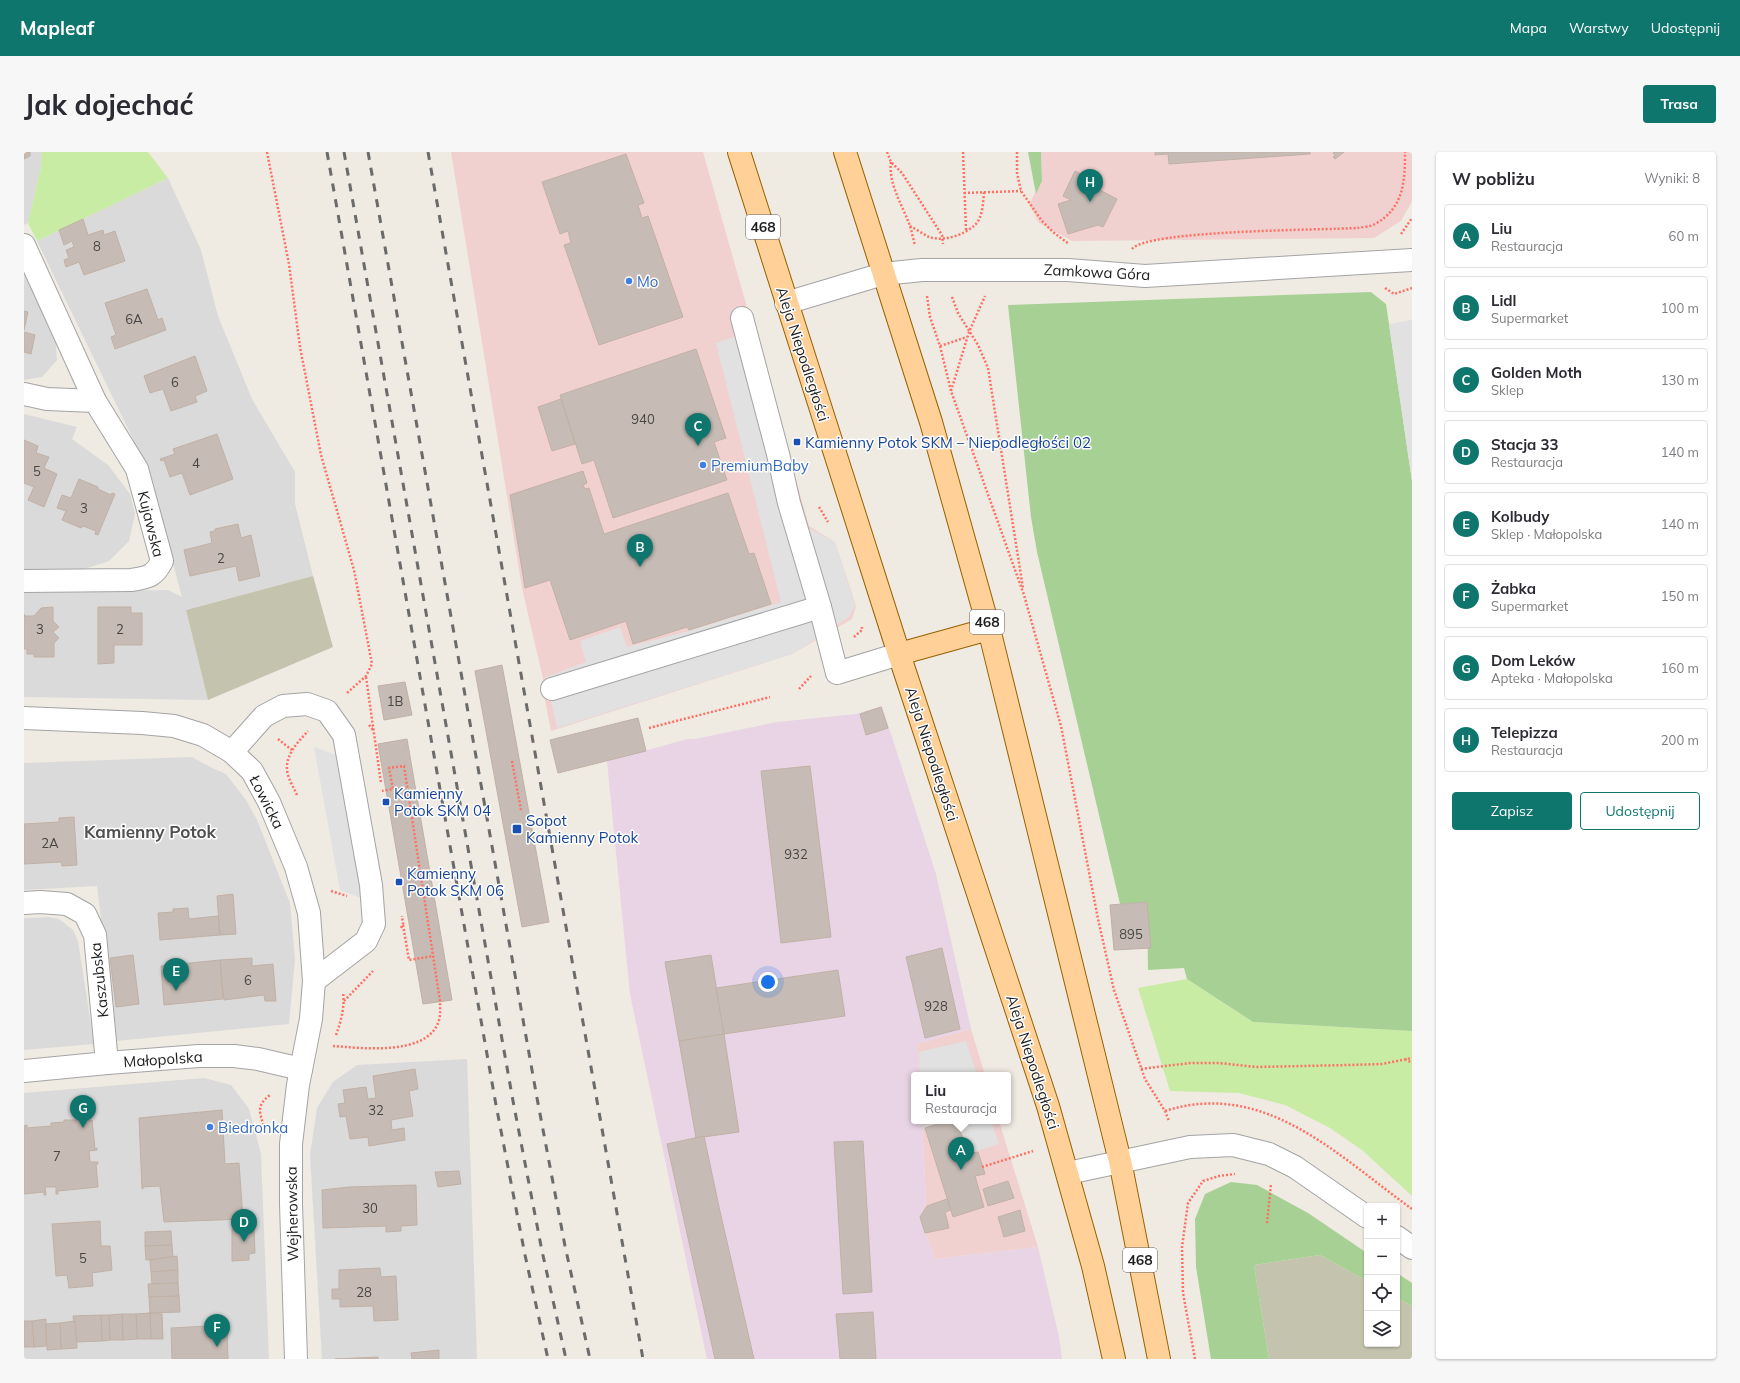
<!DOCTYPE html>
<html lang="pl">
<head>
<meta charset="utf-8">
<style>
	:root { --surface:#fff; --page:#f7f7f7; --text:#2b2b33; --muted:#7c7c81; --line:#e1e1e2; --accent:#0f766e }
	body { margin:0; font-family:Mulish,sans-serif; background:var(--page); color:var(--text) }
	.controls { position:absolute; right:12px; bottom:12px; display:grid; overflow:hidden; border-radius:4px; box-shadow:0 1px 3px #0004 }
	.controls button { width:36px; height:36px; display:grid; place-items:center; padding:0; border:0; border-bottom:1px solid var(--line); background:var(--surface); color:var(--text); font:20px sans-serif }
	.you { position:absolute; left:744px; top:830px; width:14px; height:14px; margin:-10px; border:3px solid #fff; border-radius:50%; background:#1a73e8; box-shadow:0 0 0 6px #1a73e833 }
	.badge { display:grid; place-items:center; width:26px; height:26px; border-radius:50%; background:var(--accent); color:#fff; font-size:13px; font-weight:700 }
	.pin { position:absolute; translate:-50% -33px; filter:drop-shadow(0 1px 2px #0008) }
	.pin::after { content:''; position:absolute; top:21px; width:14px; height:12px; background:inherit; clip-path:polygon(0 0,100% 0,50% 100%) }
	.popup { position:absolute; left:887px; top:920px; width:100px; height:52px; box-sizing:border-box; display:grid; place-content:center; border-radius:4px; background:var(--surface); filter:drop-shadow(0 1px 3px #0005); font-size:13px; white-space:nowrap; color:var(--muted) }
	.popup b { font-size:15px; color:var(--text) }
	.popup::after { content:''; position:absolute; left:50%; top:100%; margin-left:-8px; border:8px solid transparent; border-top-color:var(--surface) }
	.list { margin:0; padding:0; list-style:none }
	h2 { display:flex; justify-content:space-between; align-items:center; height:52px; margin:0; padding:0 16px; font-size:17px }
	h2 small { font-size:13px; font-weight:400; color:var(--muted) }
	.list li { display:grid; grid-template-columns:26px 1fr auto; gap:12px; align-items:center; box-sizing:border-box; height:64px; margin:0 8px 8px; padding:0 8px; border:1px solid var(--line); border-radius:4px }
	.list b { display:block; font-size:15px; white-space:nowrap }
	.list p { margin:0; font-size:13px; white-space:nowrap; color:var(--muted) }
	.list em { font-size:13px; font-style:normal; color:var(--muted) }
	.actions { display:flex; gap:8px; padding:12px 16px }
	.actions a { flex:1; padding:9px 0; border:1px solid var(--accent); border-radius:4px; text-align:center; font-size:14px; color:var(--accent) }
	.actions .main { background:var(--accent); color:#fff }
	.icon { flex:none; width:22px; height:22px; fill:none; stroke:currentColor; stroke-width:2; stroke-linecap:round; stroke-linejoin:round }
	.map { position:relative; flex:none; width:1388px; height:1207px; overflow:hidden; border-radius:4px }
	header { display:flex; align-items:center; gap:24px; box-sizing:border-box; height:56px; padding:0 20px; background:var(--accent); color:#fff }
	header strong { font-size:19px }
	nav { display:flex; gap:22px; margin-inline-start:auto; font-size:14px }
	.intro { display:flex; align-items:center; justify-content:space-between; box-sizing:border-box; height:96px; padding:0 24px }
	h1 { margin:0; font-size:28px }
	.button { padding:10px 18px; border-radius:4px; background:var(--accent); color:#fff; font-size:14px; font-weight:700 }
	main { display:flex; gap:24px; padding:0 24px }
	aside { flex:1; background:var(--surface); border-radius:4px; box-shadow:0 1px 3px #0004 }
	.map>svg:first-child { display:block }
	.residential { fill:#dbdada }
	.commercial { fill:#f1d1d0 }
	.industrial { fill:#e8d4e5 }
	.construction { fill:#c4c3ad }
	.grass { fill:#c9eca5 }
	.forest { fill:#a7d094 }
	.parking { fill:#e1e1e1 }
	.building { fill:#c7bcb5; stroke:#c1b0a4 }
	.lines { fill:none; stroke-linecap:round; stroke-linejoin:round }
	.minor-casing { stroke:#a4a4a4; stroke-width:24 }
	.major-casing { stroke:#966100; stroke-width:24 }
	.path { stroke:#ff7063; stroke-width:2.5; stroke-dasharray:2 2; stroke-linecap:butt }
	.minor { stroke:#fff; stroke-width:22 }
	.major { stroke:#ffd097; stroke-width:22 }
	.rail { stroke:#6b6b6b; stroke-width:3; stroke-dasharray:8 8; stroke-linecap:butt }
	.shop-dot { fill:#3f7fe0; stroke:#fff; stroke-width:1.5 }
	.transit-dot { fill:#1a4fb4; stroke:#fff; stroke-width:1.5 }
	.labels { text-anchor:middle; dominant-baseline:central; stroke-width:3; stroke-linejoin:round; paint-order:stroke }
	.number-label { font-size:13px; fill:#484543 }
	.shield { fill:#fff; stroke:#616161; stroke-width:1 }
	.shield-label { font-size:14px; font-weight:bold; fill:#1d1d1d }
	.street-label { font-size:15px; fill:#1d1d1d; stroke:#fff }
	.shop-label { font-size:15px; fill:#366cbe; stroke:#fff; text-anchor:start }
	.transit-label { font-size:15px; fill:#164399; stroke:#fff; text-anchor:start }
	.quarter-label { font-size:17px; font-weight:bold; fill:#505050; stroke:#fff }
</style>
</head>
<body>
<header>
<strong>Mapleaf</strong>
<nav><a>Mapa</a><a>Warstwy</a><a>Udostępnij</a></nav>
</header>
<div class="intro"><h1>Jak dojechać</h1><a class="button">Trasa</a></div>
<main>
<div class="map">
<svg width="1388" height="1207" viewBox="0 0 1388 1207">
	<rect width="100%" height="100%" fill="#efeae2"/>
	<g class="residential">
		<path d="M0 0H18L17 15 4 71 0 73Z"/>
		<path d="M144 26 177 98 194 164 228 247 271 320V352L289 424 162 458 184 548 0 545V441L144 438 158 445 125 320 13 89Z"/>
		<path d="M0 117 31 180 33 208 18 225 0 228Z"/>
		<path d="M0 262 53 275 48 287 84 313 106 342 111 362 105 389 85 409 54 419 0 418Z"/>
		<path d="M168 605 184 614 202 622 222 648 233 668 266 751 271 807 265 872 92 889 73 734 0 738V611Z"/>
		<path d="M25 765 35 767 49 778 54 789 70 892 0 898V766Z"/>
		<path d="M443 907 453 1207H298L286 1003 293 956 309 930 333 913Z"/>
		<path d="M180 926 207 933 225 957 237 1002 245 1207H0V941Z"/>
	</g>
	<g class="commercial">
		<path d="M427 0H679L785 374 811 390 832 454 828 467 768 502 527 579 520 543V531L498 436Z"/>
		<path d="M1017 0H1388V49L1377 69 1350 86 1048 89 1015 71 1005 52 1018 29Z"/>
		<path d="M947 877 961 923H895L893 892Z"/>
		<path d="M898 969H975L1014 1095 911 1107 896 1065 902 1050Z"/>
	</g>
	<path class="industrial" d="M858 554 912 722 947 877 893 892 895 923H890V969H898L902 1050 896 1065 911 1107 1014 1095 1035 1185 1038 1207H683L606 842 583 609 664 587H671L753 570 832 562Z"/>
	<g class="construction">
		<path d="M289 424 309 495 184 548 162 458Z"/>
		<path d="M1296 1103 1343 1129V1192H1373V1146L1388 1154V1207H1245L1230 1113Z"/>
	</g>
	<g class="grass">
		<path d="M18 0H124L144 26 13 89 4 71 17 15Z"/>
		<path d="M1163 827 1229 870 1388 879V1044L1338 998 1306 976 1261 953 1215 941 1146 939 1114 836Z"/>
	</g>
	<g class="forest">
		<path d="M1004 0H1017L1018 29 1012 42Z"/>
		<path d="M1347 140 1362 152 1388 329V879L1229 870 1163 827 1160 816 1124 818 1123 750 1096 752 1013 400 1007 365 984 153Z"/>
		<path d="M1207 1030 1233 1033 1284 1061 1343 1101V1129L1296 1103 1230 1113 1245 1207H1187L1172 1115 1171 1067 1181 1042Z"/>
		<path d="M1373 1121 1388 1131V1154L1373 1146Z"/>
	</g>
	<g class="parking">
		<path d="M1388 168V329L1365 172Z"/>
		<path d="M713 184 757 362 811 390 831 454 825 465 768 502 533 576 522 525 562 510 556 489 596 475 603 495 665 479 757 450 692 191Z"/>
		<path d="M290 595 315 604 340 747 316 738Z"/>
		<path d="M942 889 953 923H896L895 900Z"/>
		<path d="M899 969H923L900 977Z"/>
		<path d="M933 969H967L975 992 944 1002Z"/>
	</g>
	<g class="building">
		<path d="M0 0H6V4L0 7Z"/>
		<path d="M1131 0H1286V2L1145 12 1144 2 1131 3Z"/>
		<path d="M1309 0H1320L1311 7 1309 5 1311 4Z"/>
		<path d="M602 2 620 51 614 53 618 66 624 64 659 165 575 193 540 93 547 91 544 79 536 82 518 30Z"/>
		<path d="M1051 19 1069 28 1066 33 1093 47 1079 75 1074 73 1044 82 1034 52 1047 48 1039 44Z"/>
		<path d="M59 67 64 83 79 78 80 83 91 79 101 109 60 123 55 110 42 115 40 108 45 106 42 98 50 95 48 89 40 93 35 78Z"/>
		<path d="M123 137 134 168 138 166 142 178 91 197 87 185 92 183 81 151Z"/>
		<path d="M0 159 4 160 0 178Z"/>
		<path d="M0 180 11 183 7 202 0 200Z"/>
		<path d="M672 197 702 286 690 290 703 328 589 366 570 308 558 312 536 243Z"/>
		<path d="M171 204 183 239 171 244 173 250 147 259 139 237 126 241 120 224Z"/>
		<path d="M537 247 551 292 528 299 514 255Z"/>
		<path d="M193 282 209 327 166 343 158 321 146 325 140 308 137 309 136 307 151 302 149 297Z"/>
		<path d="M0 288 14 294 12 301 25 305 20 316 33 322 20 355 4 348 10 335 0 331Z"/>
		<path d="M559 319 563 331 559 333 561 337 565 336 580 382 704 341 725 402 730 401 747 452 665 478 663 475 609 492 602 469 546 488 526 428 501 436 486 343Z"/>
		<path d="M55 327 74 335V337L87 343 88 341 91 342 74 383 71 382 72 379 59 374 57 376 38 368 42 359 33 356 38 343 47 346Z"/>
		<path d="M214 372 217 386 227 383 236 424 215 429 212 414 166 424 160 398 188 391 186 380 191 379V377Z"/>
		<path d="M29 455V469L35 475 29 480 35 486 30 491V505H10V502H3V497H0V462L1 464H10L17 456Z"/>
		<path d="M74 455H107V461H118V493H90V511L74 512Z"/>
		<path d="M478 513 525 770 498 775 451 519Z"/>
		<path d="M381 530 388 563 360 568 354 534Z"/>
		<path d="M857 555 864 576 842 583 836 562Z"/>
		<path d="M614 566 622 599 534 621 526 588Z"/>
		<path d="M383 587 428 848 399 852 354 592Z"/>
		<path d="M786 614 807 785 757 791 737 619Z"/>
		<path d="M50 665 53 713 38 714 37 710 0 712V672L35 670V666Z"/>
		<path d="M209 742 212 782 196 783 193 744Z"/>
		<path d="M1123 750 1127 796 1090 798 1086 753Z"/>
		<path d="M164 756 165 767 194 764 196 783 136 788 134 761 149 760V757Z"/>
		<path d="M918 796 936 877 901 886 882 805Z"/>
		<path d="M109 803 115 852 92 855 86 806Z"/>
		<path d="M687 803 700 882 655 889 641 810Z"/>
		<path d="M228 806V814L249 812 252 849H241L240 843 200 848 196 808Z"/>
		<path d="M196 808 199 847 140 853 137 814Z"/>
		<path d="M814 818 821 864 700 882 692 836Z"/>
		<path d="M700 882 715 980 672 986 655 889Z"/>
		<path d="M391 917 394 937 385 939 389 964 367 968 368 978 380 976 381 988 345 994 344 985 326 987 322 964 316 965 314 952 321 951 319 938 342 935 344 947 352 946 349 924Z"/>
		<path d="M198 958 201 1012 215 1011 219 1067 140 1070 136 1034 119 1035V1037H118L115 966Z"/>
		<path d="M55 966V969L68 968 71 997 73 996V998L65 999 66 1010H74V1012H72L74 1035 34 1039V1042H32V1035H21L22 1043H20V1040L0 1042V974L3 973V976L27 974V971L40 970V968H52Z"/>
		<path d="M923 969H933L944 1002 954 1000 961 1022 951 1024 960 1055 929 1065 901 976Z"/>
		<path d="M680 984 695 1055 730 1207H691L643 992Z"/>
		<path d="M839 989 848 1140 819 1142 810 990Z"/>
		<path d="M435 1019 437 1032 414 1035 411 1020Z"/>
		<path d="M984 1029 990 1046 964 1054 959 1037Z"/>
		<path d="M392 1033 393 1073 377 1074V1079L362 1080V1074L299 1076 298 1038 325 1035Z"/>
		<path d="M923 1047 927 1058 921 1060 925 1076 901 1081 896 1065 903 1054Z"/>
		<path d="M996 1058 1001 1079 980 1085 974 1065Z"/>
		<path d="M76 1069 77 1094H86L88 1118 68 1121 69 1134 45 1136 43 1123 32 1124 28 1072Z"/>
		<path d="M230 1076 231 1101 225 1102V1108L208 1109V1077Z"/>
		<path d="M147 1079 148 1093 121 1094V1080Z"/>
		<path d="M148 1093 149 1105 122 1108 121 1094Z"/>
		<path d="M153 1104 154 1118 127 1120 126 1108Z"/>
		<path d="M356 1116 357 1125 372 1124 374 1168 350 1169 349 1154 316 1155V1147H308V1137H315V1118Z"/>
		<path d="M154 1118V1131L128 1132 127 1120Z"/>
		<path d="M154 1131 155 1144 125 1145 124 1132Z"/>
		<path d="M155 1144 156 1160 126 1161 125 1145Z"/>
		<path d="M849 1160 852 1207H816L812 1162Z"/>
		<path d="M126 1161 138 1162 139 1187H127Z"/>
		<path d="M126 1161 127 1187H113L112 1162Z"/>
		<path d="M98 1162H112L113 1187 99 1188Z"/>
		<path d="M98 1162 99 1188H86L85 1163Z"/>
		<path d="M77 1163H85L86 1188 78 1189Z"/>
		<path d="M77 1163 78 1189 52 1190 49 1164Z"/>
		<path d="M22 1167V1194L10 1195 8 1169Z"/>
		<path d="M0 1169H8L10 1195H0Z"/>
		<path d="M51 1169 53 1196 37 1197 36 1171Z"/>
		<path d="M36 1171 37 1197 23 1198 22 1172Z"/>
		<path d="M203 1173 204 1207H148L147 1176Z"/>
		<path d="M415 1198V1207H388L387 1201Z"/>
		<path d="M354 1205V1207H311Z"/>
	</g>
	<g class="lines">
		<g class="minor-casing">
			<g id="minor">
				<path d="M0 93 71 249"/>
				<path d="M762 151 859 122 898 118H1044L1121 124 1388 108"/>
				<path d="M718 166 754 302 765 351 796 455 813 521 875 502"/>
				<path d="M0 242 23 247 71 249 113 317 138 409C130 425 124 425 108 428L0 429"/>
				<path d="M528 537 796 455"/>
				<path d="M0 566 118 571 150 574 179 583 208 600 228 619 245 650 272 715 285 761 290 829 287 867 274 933 267 992V1052L272 1207"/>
				<path d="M208 600 240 564 259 554 283 552 303 559 320 583 347 733 350 772 342 789 290 829"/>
				<path d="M0 751 16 750 43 752 61 762 71 783 83 911"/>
				<path d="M0 919 83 911 175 904H210L234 907 277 917"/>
				<path d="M1044 1021 1166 995 1209 993 1245 1002 1271 1015 1343 1065"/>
				<path d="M1373 1085 1388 1096"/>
			</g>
		</g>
		<g class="major-casing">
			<g id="major">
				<path d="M715 0 875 502 1024 954 1069 1114 1090 1207"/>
				<path d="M821 0 907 270 965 477 1096 1009 1135 1207"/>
				<path d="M875 502 965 477"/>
			</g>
		</g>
		<g class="path">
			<path d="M243 0 265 112 276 195 297 303 330 418 348 512 342 524 322 542"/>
			<path d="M863 0 867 10 878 21 918 83 919 92"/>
			<path d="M939 0 942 78"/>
			<path d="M993 0V21L997 39 1018 69 1029 80 1045 92"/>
			<path d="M867 10C864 32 879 54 886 74 888 80 889 87 891 93"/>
			<path d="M940 41 997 39"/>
			<path d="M886 74C892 77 899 82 905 85 920 90 940 83 951 73 959 65 959 51 960 40"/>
			<path d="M1377 82 1388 66"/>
			<path d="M1108 97C1122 78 1300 78 1333 76 1338 75 1346 75 1351 72 1380 56 1381 29 1381 0"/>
			<path d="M1361 136 1370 142 1388 136"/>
			<path d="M903 144 906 165 916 194 927 239 1000 443 1037 574 1074 767 1090 838 1121 927 1141 959 1145 969"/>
			<path d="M928 145 934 161 954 193 964 216 999 436"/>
			<path d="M916 194 943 185"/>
			<path d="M927 239 945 180 961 144"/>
			<path d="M795 355 804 370"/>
			<path d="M830 485 838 478V475"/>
			<path d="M342 525 357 631"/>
			<path d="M775 537 787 524"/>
			<path d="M345 573 349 578"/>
			<path d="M625 576 746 545"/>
			<path d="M254 587 268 598"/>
			<path d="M488 609 497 658"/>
			<path d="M273 643C270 636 266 630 264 623 259 605 273 591 284 579"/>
			<path d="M307 739 323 744"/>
			<path d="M379 773 385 808 409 804"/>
			<path d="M377 776 379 772 378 764"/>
			<path d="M320 849 349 819"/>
			<path d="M312 883C317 869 321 855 319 840"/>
			<path d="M309 894C337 896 401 904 414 871 417 864 416 857 416 849L380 614 365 616 369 637 358 639"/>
			<path d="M1381 907 1388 911"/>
			<path d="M1117 917 1166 911H1195L1232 915 1325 913 1358 912 1388 906"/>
			<path d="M1141 959C1241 927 1314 1004 1388 1057"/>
			<path d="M241 977C236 962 231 954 246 943"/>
			<path d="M958 1015 1009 999"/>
			<path d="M1243 1071 1247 1032"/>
			<path d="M1171 1207 1159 1141 1158 1095 1164 1051 1179 1029 1195 1024 1211 1022"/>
		</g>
		<use href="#minor" class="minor"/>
		<use href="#major" class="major"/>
		<g class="rail">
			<path d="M303 0 472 953 501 1103 524 1207"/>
			<path d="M320 0 489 949 518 1099 542 1207"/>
			<path d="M344 0 513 946 541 1094 566 1207"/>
			<path d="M404 0 619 1207"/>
		</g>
	</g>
	<g class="shop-dot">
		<circle cx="605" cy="129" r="4"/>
		<circle cx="679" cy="313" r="4"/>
		<circle cx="186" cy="975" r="4"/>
	</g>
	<g class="transit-dot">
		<rect x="769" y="286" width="8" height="8" rx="2"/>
		<rect x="358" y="646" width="8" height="8" rx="2"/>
		<rect x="488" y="672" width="10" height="10" rx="2"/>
		<rect x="371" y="726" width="8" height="8" rx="2"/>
	</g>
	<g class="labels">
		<g class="number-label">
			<text x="73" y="94">8</text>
			<text x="110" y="167">6A</text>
			<text x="151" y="230">6</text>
			<text x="619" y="267">940</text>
			<text x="172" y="311">4</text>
			<text x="13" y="319">5</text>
			<text x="60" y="356">3</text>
			<text x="197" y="406">2</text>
			<text x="16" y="477">3</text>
			<text x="96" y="477">2</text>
			<text x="371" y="549">1B</text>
			<text x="26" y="691">2A</text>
			<text x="772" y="702">932</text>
			<text x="1107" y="782">895</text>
			<text x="224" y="828">6</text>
			<text x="912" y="854">928</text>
			<text x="352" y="958">32</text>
			<text x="33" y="1004">7</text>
			<text x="346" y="1056">30</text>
			<text x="59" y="1106">5</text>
			<text x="340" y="1140">28</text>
		</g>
		<g class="shield">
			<rect x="722" y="63" width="34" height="24" rx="3"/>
			<rect x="946" y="458" width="34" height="24" rx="3"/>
			<rect x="1099" y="1096" width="34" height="24" rx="3"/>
		</g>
		<g class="shield-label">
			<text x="739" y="75">468</text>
			<text x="963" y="470">468</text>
			<text x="1116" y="1108">468</text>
		</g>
		<g class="street-label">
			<text transform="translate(1073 120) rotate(3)">Zamkowa Góra</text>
			<text transform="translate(779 202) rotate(72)">Aleja Niepodległości</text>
			<text transform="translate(127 372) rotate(76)">Kujawska</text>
			<text transform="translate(908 602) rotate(72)">Aleja Niepodległości</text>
			<text transform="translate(243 650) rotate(63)">Łowicka</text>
			<text transform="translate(75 828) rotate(-96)">Kaszubska</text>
			<text transform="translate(139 907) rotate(-4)">Małopolska</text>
			<text transform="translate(1009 910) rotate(72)">Aleja Niepodległości</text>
			<text transform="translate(268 1062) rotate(-91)">Wejherowska</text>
		</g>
		<g class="shop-label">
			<text x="613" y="129">Mo</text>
			<text x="687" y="313">PremiumBaby</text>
			<text x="194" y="975">Biedronka</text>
		</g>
		<g class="transit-label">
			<text x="781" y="290">Kamienny Potok SKM – Niepodległości 02</text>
			<text x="370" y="641">Kamienny<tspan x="370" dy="17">Potok SKM 04</tspan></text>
			<text x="502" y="668">Sopot<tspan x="502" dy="17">Kamienny Potok</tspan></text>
			<text x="383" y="721">Kamienny<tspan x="383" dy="17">Potok SKM 06</tspan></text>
		</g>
		<g class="quarter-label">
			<text x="126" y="679">Kamienny Potok</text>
		</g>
	</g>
</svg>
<div class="controls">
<button>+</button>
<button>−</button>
<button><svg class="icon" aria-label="locate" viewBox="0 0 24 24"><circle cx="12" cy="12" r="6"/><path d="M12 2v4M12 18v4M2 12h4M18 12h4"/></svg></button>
<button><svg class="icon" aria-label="layers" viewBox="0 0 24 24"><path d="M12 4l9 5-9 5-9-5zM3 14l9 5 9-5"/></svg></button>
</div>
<div class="you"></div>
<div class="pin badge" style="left:937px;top:1018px">A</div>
<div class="popup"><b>Liu</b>Restauracja</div>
<div class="pin badge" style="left:616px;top:415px">B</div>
<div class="pin badge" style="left:674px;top:294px">C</div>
<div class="pin badge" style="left:220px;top:1090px">D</div>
<div class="pin badge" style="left:152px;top:839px">E</div>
<div class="pin badge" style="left:193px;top:1195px">F</div>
<div class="pin badge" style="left:59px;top:976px">G</div>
<div class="pin badge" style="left:1066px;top:50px">H</div>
</div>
<aside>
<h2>W pobliżu<small>Wyniki: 8</small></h2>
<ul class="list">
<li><span class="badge">A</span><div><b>Liu</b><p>Restauracja</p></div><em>60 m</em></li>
<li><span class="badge">B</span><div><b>Lidl</b><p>Supermarket</p></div><em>100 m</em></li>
<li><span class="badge">C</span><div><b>Golden Moth</b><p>Sklep</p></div><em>130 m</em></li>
<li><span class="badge">D</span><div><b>Stacja 33</b><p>Restauracja</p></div><em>140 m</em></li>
<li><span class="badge">E</span><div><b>Kolbudy</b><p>Sklep · Małopolska</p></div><em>140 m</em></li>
<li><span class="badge">F</span><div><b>Żabka</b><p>Supermarket</p></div><em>150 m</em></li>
<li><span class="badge">G</span><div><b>Dom Leków</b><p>Apteka · Małopolska</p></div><em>160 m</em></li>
<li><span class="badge">H</span><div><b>Telepizza</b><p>Restauracja</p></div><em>200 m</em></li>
</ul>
<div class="actions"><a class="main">Zapisz</a><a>Udostępnij</a></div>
</aside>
</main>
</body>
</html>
